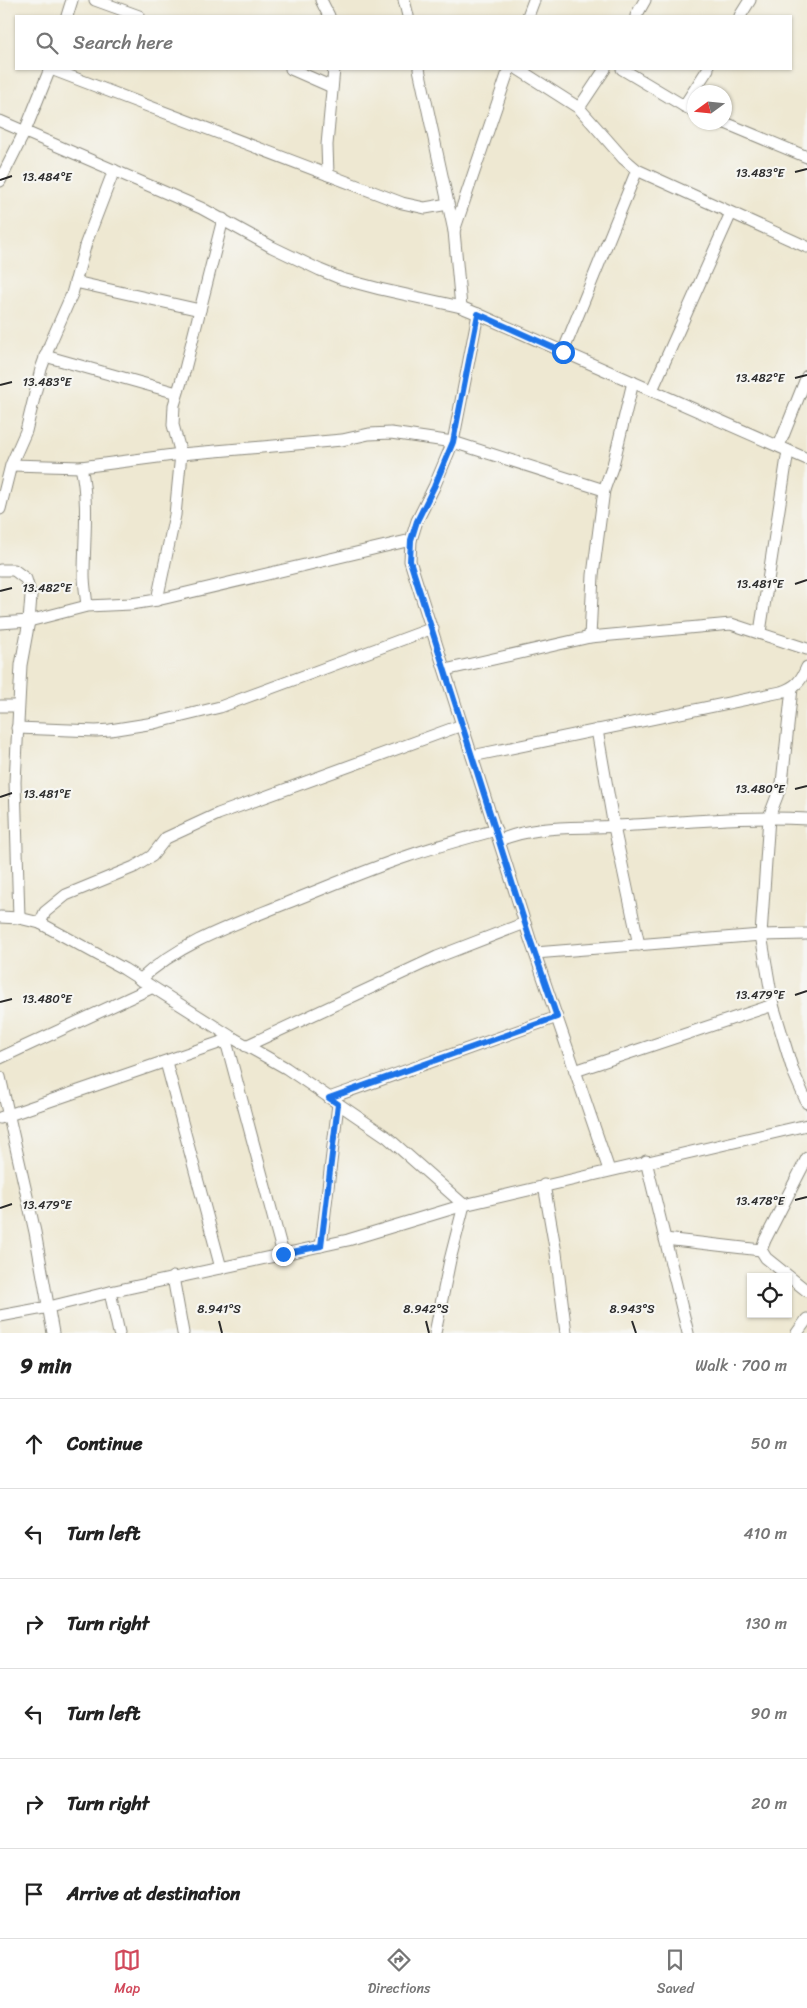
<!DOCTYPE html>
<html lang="en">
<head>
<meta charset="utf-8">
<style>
	:root { --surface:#fff; --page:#f2f2f2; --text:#222; --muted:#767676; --line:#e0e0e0; --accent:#d1495b }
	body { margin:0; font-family:Sriracha,sans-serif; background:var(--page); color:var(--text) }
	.controls { position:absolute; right:15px; bottom:15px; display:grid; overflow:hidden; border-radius:0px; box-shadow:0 1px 4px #0004 }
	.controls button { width:45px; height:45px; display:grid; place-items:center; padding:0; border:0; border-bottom:1px solid var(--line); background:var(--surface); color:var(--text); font:25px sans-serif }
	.compass { position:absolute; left:687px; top:85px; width:45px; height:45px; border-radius:50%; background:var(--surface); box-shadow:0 1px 4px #0004; rotate:255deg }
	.stop { position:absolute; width:15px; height:15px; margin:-11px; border:4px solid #1a73e8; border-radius:50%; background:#fff }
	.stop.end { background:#1a73e8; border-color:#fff; box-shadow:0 1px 5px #0008 }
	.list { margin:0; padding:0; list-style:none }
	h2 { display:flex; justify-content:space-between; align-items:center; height:65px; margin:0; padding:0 20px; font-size:21px }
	h2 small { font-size:16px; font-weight:400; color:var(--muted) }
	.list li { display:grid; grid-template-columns:32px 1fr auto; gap:15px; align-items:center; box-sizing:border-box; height:90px; padding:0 20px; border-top:1px solid var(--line) }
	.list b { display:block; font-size:19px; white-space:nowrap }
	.list em { font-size:16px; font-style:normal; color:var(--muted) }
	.icon { flex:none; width:28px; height:28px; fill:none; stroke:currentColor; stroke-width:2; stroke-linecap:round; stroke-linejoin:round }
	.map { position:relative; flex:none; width:807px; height:1333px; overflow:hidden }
	.search { position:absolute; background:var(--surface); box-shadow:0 1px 4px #0004; left:15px; right:15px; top:15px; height:55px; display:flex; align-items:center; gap:12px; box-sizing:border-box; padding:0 18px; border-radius:0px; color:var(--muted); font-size:19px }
	.sheet { height:605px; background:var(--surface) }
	nav { display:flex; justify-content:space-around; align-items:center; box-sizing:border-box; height:70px; border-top:1px solid var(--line); background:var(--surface); font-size:14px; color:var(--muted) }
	nav a { display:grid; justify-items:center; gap:2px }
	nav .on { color:var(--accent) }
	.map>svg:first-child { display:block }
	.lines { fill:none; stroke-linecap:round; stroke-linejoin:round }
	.minor-casing { stroke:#8c8a7e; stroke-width:13 }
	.minor { stroke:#fff; stroke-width:11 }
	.route { stroke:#1a73e8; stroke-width:6 }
	.ticks { fill:none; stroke:#2b2b2b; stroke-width:2 }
	.ticks-label { font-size:12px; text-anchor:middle; fill:#2b2b2b; stroke:#f6f6f2; stroke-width:4.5; stroke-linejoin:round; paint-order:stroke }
</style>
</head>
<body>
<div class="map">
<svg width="807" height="1333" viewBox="0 0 807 1333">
	<rect width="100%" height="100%" fill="#f6f6f2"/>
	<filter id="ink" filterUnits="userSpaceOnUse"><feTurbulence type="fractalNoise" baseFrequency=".02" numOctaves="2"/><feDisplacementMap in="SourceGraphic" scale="10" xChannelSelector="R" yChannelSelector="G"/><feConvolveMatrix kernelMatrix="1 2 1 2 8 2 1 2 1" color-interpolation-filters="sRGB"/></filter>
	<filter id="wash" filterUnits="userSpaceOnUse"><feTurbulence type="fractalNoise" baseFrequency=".0096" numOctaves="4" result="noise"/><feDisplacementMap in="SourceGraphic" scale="20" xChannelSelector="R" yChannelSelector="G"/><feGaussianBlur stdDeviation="1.12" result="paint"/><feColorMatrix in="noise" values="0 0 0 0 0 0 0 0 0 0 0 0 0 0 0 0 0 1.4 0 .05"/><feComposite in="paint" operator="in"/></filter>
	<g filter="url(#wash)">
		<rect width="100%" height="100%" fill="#eee8d2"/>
	</g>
	<g filter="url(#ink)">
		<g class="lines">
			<g class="minor-casing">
				<g id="minor">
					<path d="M95 0 139 16"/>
					<path d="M321 0 329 16"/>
					<path d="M404 0 408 16"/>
					<path d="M67 16 72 0"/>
					<path d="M528 16 534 0"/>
					<path d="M636 16 645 0"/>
					<path d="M740 16 750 0"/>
					<path d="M51 69 402 203 425 208 448 204"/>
					<path d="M291 69 332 87"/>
					<path d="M419 69 454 231 461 307"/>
					<path d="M518 69 579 108"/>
					<path d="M605 69 579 108 623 158 637 170 807 247"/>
					<path d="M622 69 684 106 694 111"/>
					<path d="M684 106 708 69"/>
					<path d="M0 121 201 208 272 247 320 270 342 279 380 289 461 307 478 314 807 459"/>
					<path d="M723 122 807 157"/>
					<path d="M328 175 327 145 334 69"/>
					<path d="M0 181 25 131 50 69"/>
					<path d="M454 231 509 69"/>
					<path d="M75 282 200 310"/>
					<path d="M478 314 453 442 434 487 417 521 411 540 410 561 530 939 609 1170"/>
					<path d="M563 352 637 170"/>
					<path d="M45 356 177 393"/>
					<path d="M652 390 731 213"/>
					<path d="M779 446 807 376"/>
					<path d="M12 465 81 467 181 454 342 440 369 434 391 433 453 442 604 490"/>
					<path d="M81 467C89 502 84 539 84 575 84 585 86 595 87 606"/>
					<path d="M0 509 11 465 26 431 41 369 50 344 72 294 86 243 114 170"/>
					<path d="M0 570H14L26 579 31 596 29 621 21 665 15 782 19 918"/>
					<path d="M157 600 175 515 181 454 173 425 174 405 185 369 223 219"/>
					<path d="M0 623 29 621 87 606 131 604 157 600 411 540"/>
					<path d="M760 632 788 451"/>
					<path d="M590 637 593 575 604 490 613 465 633 382"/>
					<path d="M445 670 590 637 731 624 807 649"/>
					<path d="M792 688 782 783 769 817 761 935 773 1005 793 1071 807 1103"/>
					<path d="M0 706H18"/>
					<path d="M17 728 96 731 110 730 154 723 220 707 433 628"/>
					<path d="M597 730 614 827 639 945"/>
					<path d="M472 756 781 692C796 687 801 681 807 667"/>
					<path d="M500 840C540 824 576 829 617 826 680 823 744 815 807 819"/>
					<path d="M0 917 19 918 40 923 124 969 233 1038 286 1068 387 1137 464 1205 450 1260 435 1333"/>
					<path d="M40 923 45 912 66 895 134 867 152 856 166 838 218 814 462 725"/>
					<path d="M535 953 761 935 807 934"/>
					<path d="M140 980C179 943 235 924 284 904 325 888 366 870 408 856 437 846 467 838 496 830"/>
					<path d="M226 1041 283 1254"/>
					<path d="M246 1046 437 957 525 923"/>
					<path d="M0 1058 151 988"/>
					<path d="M166 1062 221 1268"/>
					<path d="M575 1071 773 1005"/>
					<path d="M0 1077 35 1232 53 1333"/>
					<path d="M329 1098 557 1017"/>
					<path d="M0 1118 233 1038"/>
					<path d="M807 1158 765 1240 761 1250 766 1258 807 1291"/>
					<path d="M646 1161 688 1333"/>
					<path d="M544 1185 556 1253 566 1333"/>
					<path d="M665 1239 761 1250"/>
					<path d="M321 1246 338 1104"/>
					<path d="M173 1277 183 1333"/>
					<path d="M110 1292 119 1333"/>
					<path d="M0 1316 49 1307 110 1292 348 1240 464 1205 807 1125"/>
					<path d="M797 1333 807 1319"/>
				</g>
			</g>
			<use href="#minor" class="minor"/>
		</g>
	</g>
	<g class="lines" filter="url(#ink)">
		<path class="route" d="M283 1254 321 1246 338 1104 329 1098 557 1017 530 939 410 561 411 540 417 521 434 487 453 442 478 314 563 352"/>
	</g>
	<path class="ticks" d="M795 172 807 169M0 180 12 176M795 378 807 375M0 385 12 382M795 584 807 580M0 591 12 588M795 789 807 786M0 797 12 793M795 995 807 991M0 1002 12 999M795 1200 807 1197M0 1208 12 1204M219 1321 222 1333M426 1321 429 1333M632 1321 636 1333"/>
	<g class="ticks-label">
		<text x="760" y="177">13.483°E</text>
		<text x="47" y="181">13.484°E</text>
		<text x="760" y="382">13.482°E</text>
		<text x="47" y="386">13.483°E</text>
		<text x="760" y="588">13.481°E</text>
		<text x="47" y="592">13.482°E</text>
		<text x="760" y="793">13.480°E</text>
		<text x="47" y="798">13.481°E</text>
		<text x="760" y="999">13.479°E</text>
		<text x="47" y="1003">13.480°E</text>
		<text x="760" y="1205">13.478°E</text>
		<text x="47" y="1209">13.479°E</text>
		<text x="219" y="1313">8.941°S</text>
		<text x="426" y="1313">8.942°S</text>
		<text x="632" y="1313">8.943°S</text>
	</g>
</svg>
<div class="controls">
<button><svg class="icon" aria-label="locate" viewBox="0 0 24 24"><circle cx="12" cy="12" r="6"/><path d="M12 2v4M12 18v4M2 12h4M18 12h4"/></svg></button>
</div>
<svg class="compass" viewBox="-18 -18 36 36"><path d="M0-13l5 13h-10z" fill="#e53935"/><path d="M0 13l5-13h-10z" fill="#767676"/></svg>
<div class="stop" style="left:563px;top:352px"></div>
<div class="stop end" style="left:283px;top:1254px"></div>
<div class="search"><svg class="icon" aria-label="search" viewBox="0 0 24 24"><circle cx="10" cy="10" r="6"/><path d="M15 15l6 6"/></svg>Search here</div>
</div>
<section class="sheet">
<h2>9 min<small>Walk · 700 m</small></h2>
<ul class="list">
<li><svg class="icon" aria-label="ahead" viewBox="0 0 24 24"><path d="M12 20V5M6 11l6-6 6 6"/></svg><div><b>Continue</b></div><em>50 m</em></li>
<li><svg class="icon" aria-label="left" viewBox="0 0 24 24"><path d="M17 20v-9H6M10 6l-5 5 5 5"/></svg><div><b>Turn left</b></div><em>410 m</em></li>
<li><svg class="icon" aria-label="right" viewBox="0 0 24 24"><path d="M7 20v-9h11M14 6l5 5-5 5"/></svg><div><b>Turn right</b></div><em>130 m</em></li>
<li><svg class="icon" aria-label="left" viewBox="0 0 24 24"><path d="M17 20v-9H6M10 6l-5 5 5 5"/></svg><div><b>Turn left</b></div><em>90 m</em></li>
<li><svg class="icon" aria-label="right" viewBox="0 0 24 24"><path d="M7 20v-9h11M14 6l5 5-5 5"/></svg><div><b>Turn right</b></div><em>20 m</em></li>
<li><svg class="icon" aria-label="arrive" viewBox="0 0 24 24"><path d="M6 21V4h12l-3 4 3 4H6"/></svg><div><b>Arrive at destination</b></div></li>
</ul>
</section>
<nav>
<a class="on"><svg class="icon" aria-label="map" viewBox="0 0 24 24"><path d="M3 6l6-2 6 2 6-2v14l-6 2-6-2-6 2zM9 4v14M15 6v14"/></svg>Map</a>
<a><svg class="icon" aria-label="directions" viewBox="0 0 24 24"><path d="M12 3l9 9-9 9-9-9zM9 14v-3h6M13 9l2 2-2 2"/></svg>Directions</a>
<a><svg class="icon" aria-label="saved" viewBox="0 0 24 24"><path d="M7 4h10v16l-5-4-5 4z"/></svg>Saved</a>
</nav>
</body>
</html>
